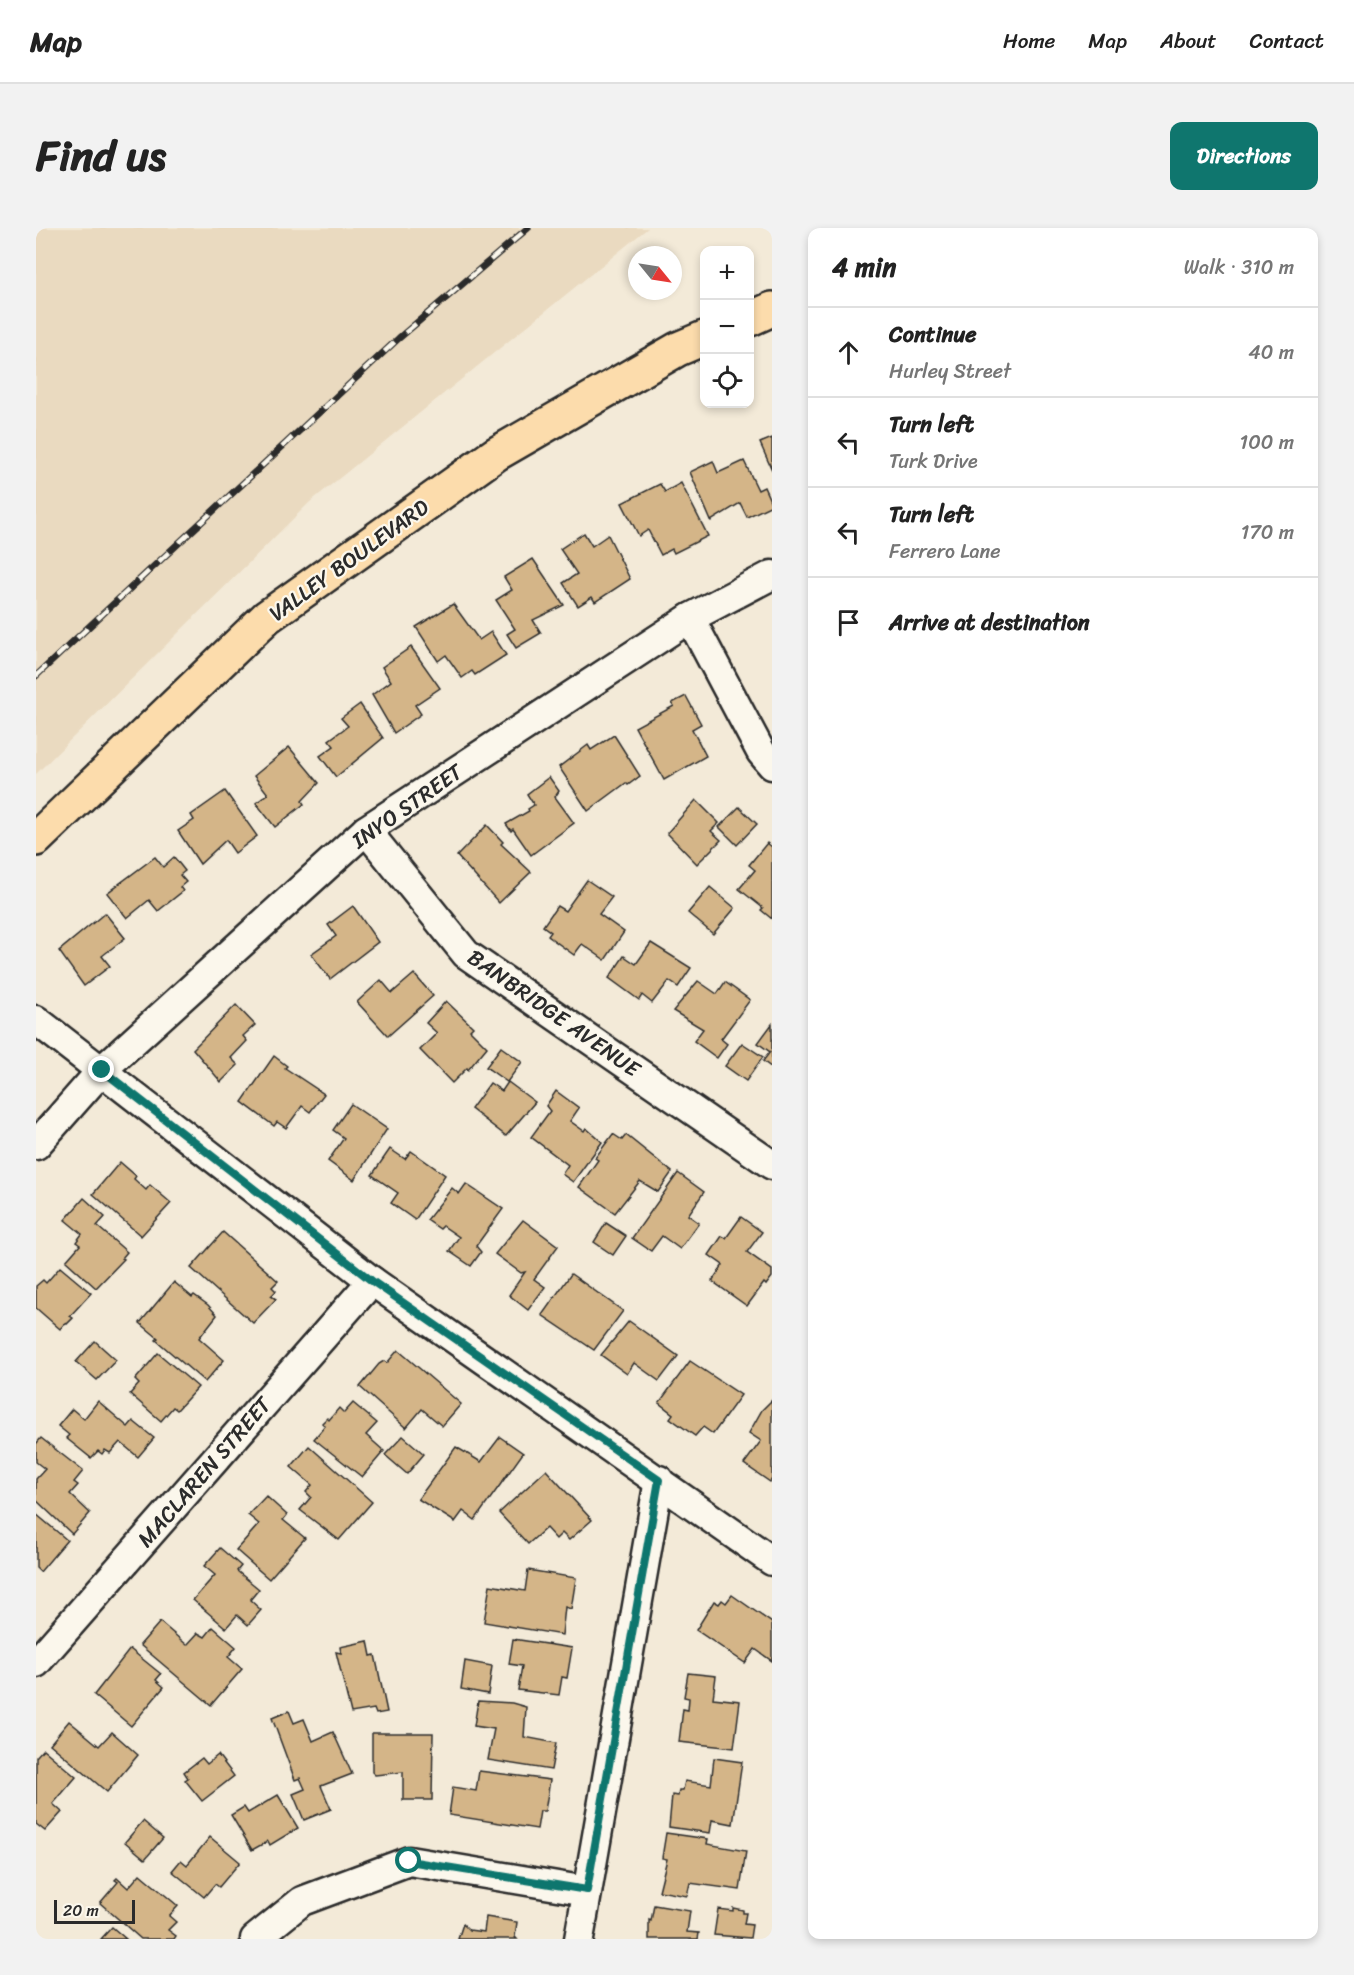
<!DOCTYPE html>
<html lang="en">
<head>
<meta charset="utf-8">
<style>
	:root { --surface:#fff; --page:#f2f2f2; --text:#222; --muted:#767676; --line:#e0e0e0; --accent:#0f766e }
	body { margin:0; font-family:Sriracha,sans-serif; background:var(--page); color:var(--text) }
	.controls { position:absolute; right:18px; top:18px; display:grid; overflow:hidden; border-radius:12px; box-shadow:0 3px 9px #0003 }
	.controls button { width:54px; height:54px; display:grid; place-items:center; padding:0; border:0; border-bottom:2px solid var(--line); background:var(--surface); color:var(--text); font:30px sans-serif }
	.compass { position:absolute; left:592px; top:18px; width:54px; height:54px; border-radius:50%; background:var(--surface); box-shadow:0 3px 9px #0003; rotate:120deg }
	.scale { position:absolute; left:18px; bottom:15px; width:81px; box-sizing:border-box; padding-left:6px; border:3px solid #2b2b2b; border-top:0; font-size:16px; line-height:21px; white-space:nowrap; color:#2b2b2b; -webkit-text-stroke:4px #fbf7ec; paint-order:stroke }
	.stop { position:absolute; width:18px; height:18px; margin:-14px; border:4px solid #0f766e; border-radius:50%; background:#fff }
	.stop.end { background:#0f766e; border-color:#fff; box-shadow:0 2px 6px #0008 }
	.list { margin:0; padding:0; list-style:none }
	h2 { display:flex; justify-content:space-between; align-items:center; height:78px; margin:0; padding:0 24px; font-size:26px }
	h2 small { font-size:20px; font-weight:400; color:var(--muted) }
	.list li { display:grid; grid-template-columns:39px 1fr auto; gap:18px; align-items:center; box-sizing:border-box; height:90px; padding:0 24px; border-top:2px solid var(--line) }
	.list b { display:block; font-size:22px; white-space:nowrap }
	.list p { margin:0; font-size:20px; white-space:nowrap; color:var(--muted) }
	.list em { font-size:20px; font-style:normal; color:var(--muted) }
	.icon { flex:none; width:33px; height:33px; fill:none; stroke:currentColor; stroke-width:2; stroke-linecap:round; stroke-linejoin:round }
	.map { position:relative; flex:none; width:736px; height:1711px; overflow:hidden; border-radius:12px }
	header { display:flex; align-items:center; gap:36px; box-sizing:border-box; height:84px; padding:0 30px; background:var(--surface); border-bottom:2px solid var(--line) }
	header strong { font-size:28px }
	nav { display:flex; gap:33px; margin-inline-start:auto; font-size:21px }
	.intro { display:flex; align-items:center; justify-content:space-between; box-sizing:border-box; height:144px; padding:0 36px }
	h1 { margin:0; font-size:42px }
	.button { padding:15px 27px; border-radius:12px; background:var(--accent); color:#fff; font-size:21px; font-weight:700 }
	main { display:flex; gap:36px; padding:0 36px }
	aside { flex:1; background:var(--surface); border-radius:12px; box-shadow:0 3px 9px #0003 }
	.map>svg:first-child { display:block }
	.built { fill:#eadac0 }
	.building { fill:#d4b588; stroke:#2b2b2b; stroke-width:1.5 }
	.lines { fill:none; stroke-linecap:round; stroke-linejoin:round }
	.minor-casing { stroke:#2b2b2b; stroke-width:33 }
	.primary-casing { stroke:#2b2b2b; stroke-width:38 }
	.minor { stroke:#fbf7ec; stroke-width:28 }
	.primary { stroke:#fcdcac; stroke-width:33 }
	.rail-casing { stroke:#2b2b2b; stroke-width:7 }
	.rail { stroke:#fbf7ec; stroke-width:4.5; stroke-dasharray:14; stroke-linecap:butt }
	.route { stroke:#0f766e; stroke-width:8 }
	.labels { text-anchor:middle; dominant-baseline:central; stroke-width:4.5; stroke-linejoin:round; paint-order:stroke }
	.street-label { font-size:22px; fill:#2b2b2b; stroke:#fbf7ec }
</style>
</head>
<body>
<header>
<strong>Map</strong>
<nav><a>Home</a><a>Map</a><a>About</a><a>Contact</a></nav>
</header>
<div class="intro"><h1>Find us</h1><a class="button">Directions</a></div>
<main>
<div class="map">
<svg width="736" height="1711" viewBox="0 0 736 1711">
	<rect width="100%" height="100%" fill="#f3ead8"/>
	<filter id="ink" filterUnits="userSpaceOnUse"><feTurbulence type="fractalNoise" baseFrequency=".0167" numOctaves="2"/><feDisplacementMap in="SourceGraphic" scale="12" xChannelSelector="R" yChannelSelector="G"/><feConvolveMatrix kernelMatrix="1 2 1 2 8 2 1 2 1" color-interpolation-filters="sRGB"/></filter>
	<g filter="url(#ink)">
		<path class="built" d="M0 0H612L274 274 0 546Z"/>
		<g class="building">
			<path d="M736 210V242L724 215Z"/>
			<path d="M677 233 682 245 708 233 722 262 728 259 736 277 711 289 704 275 675 293 654 244Z"/>
			<path d="M645 255 672 308 638 325 636 321 625 327 612 302 603 308 586 275 624 256 629 264Z"/>
			<path d="M548 305 556 318 572 307 594 351 559 374 556 369 542 378 527 355 541 346 524 321Z"/>
			<path d="M497 331 528 377 497 392 505 405 480 420 471 406 479 401 460 372 476 362 468 349Z"/>
			<path d="M417 376 443 412 455 404 470 427 439 447 436 443 426 450 410 427 402 433 380 399Z"/>
			<path d="M375 419 404 460 379 477 385 486 358 505 336 467 355 453 346 439Z"/>
			<path d="M650 468 665 496 656 501 670 528 628 552 599 499 638 478 636 475Z"/>
			<path d="M324 476 347 510 300 549 284 528 298 518 293 512 312 498 305 490Z"/>
			<path d="M578 507 604 548 592 557 590 555 552 583 523 539 552 517 555 522Z"/>
			<path d="M253 519 283 555 266 573 268 576 239 599 220 575 232 566 218 548Z"/>
			<path d="M513 549 523 563 519 569 538 595 495 627 477 601 475 603 470 596 493 583 492 581 498 577 491 566Z"/>
			<path d="M189 563 221 608 199 625 190 612 164 636 142 603 158 592 155 587Z"/>
			<path d="M660 572 683 595 675 603 685 612 661 636 631 605Z"/>
			<path d="M703 579 721 596 701 617 683 599Z"/>
			<path d="M451 597 467 614 465 616 495 644 463 675 421 628Z"/>
			<path d="M731 615 736 619V691L725 682 727 680 703 661 719 642 713 637Z"/>
			<path d="M119 629 127 639 138 629 149 643 144 647 150 654 144 659 147 663 122 683 113 672 91 690 71 665Z"/>
			<path d="M551 652 576 669 563 686 588 704 569 732 546 716 538 727 512 708 515 704 507 698 521 678 529 683Z"/>
			<path d="M674 659 699 680 677 706 652 685Z"/>
			<path d="M317 678 342 714 294 751 275 726 300 708 292 697Z"/>
			<path d="M69 685 89 710 66 728 74 738 48 758 23 723Z"/>
			<path d="M615 715 655 740 642 759 633 753 616 775 606 767 603 772 573 750 588 728 600 736Z"/>
			<path d="M378 746 397 768 352 808 321 774 345 752 356 765Z"/>
			<path d="M662 753 681 766 689 754 714 772 685 811 691 816 681 830 658 813 667 801 637 783Z"/>
			<path d="M410 773 437 799 434 802 451 819 432 842 431 840 416 855 384 822 401 805 390 795Z"/>
			<path d="M200 777 219 797 207 808 211 813 195 830 202 837 185 854 157 821Z"/>
			<path d="M736 796V840L727 833 734 824 722 815Z"/>
			<path d="M706 815 727 829 710 853 689 838Z"/>
			<path d="M465 819 486 834 471 854 450 839Z"/>
			<path d="M238 828 251 838 249 840 288 866 274 884 266 878 250 900 241 894 238 898 206 874Z"/>
			<path d="M472 854 499 874 470 908 435 881 454 855 466 863Z"/>
			<path d="M520 863 543 880 534 893 548 903 550 900 566 914 537 954 526 946 532 937 495 909 514 883 510 878Z"/>
			<path d="M315 876 351 901 318 952 292 933 308 910 297 902Z"/>
			<path d="M577 906 586 912 590 907 636 944 622 964 604 953 579 985 543 959 562 932 559 930Z"/>
			<path d="M354 921 369 931 375 923 409 947 379 992 355 975 362 965 336 947Z"/>
			<path d="M84 934 100 948 98 951 110 962 114 957 135 975 105 1008 57 966Z"/>
			<path d="M642 945 668 964 652 987 663 995 644 1021 626 1008 615 1023 596 1010Z"/>
			<path d="M430 956 467 981 440 1018 445 1024 435 1038 413 1023 423 1009 407 998 404 1001 391 992 416 960 423 966Z"/>
			<path d="M48 970 69 989 61 998 91 1024 86 1030 88 1031 60 1060 30 1033 44 1017 40 1014 46 1006 29 992Z"/>
			<path d="M705 989 726 1004 711 1024 736 1042V1049L730 1057 728 1055 711 1078 676 1053 687 1037 673 1027 686 1008 690 1010Z"/>
			<path d="M487 992 522 1018 498 1051 509 1059 492 1082 473 1067 489 1044 485 1045 459 1026Z"/>
			<path d="M570 995 590 1008 577 1027 558 1014Z"/>
			<path d="M187 1004 242 1053 236 1059 240 1063 235 1068 240 1071 217 1095 155 1040Z"/>
			<path d="M24 1039 55 1065 34 1088 37 1090 31 1096 29 1095 24 1101 0 1080V1058L7 1052 10 1055Z"/>
			<path d="M535 1046 587 1083 558 1122 506 1087Z"/>
			<path d="M138 1054 156 1069 158 1067 172 1077 181 1087 163 1110 188 1132 169 1154 120 1112 122 1110 104 1095Z"/>
			<path d="M593 1093 642 1128 623 1153 598 1135 591 1146 565 1127Z"/>
			<path d="M59 1113 80 1132 61 1152 40 1134Z"/>
			<path d="M362 1122 425 1176 406 1198 386 1181 370 1200 324 1159 343 1136 348 1133 351 1135Z"/>
			<path d="M122 1125 162 1159 141 1182 137 1179 125 1193 94 1166 103 1156 99 1152Z"/>
			<path d="M654 1133 705 1167 677 1206 667 1199 659 1208 634 1190 637 1186 623 1175Z"/>
			<path d="M736 1172V1251L734 1254 708 1236 725 1213 713 1205 726 1182Z"/>
			<path d="M62 1173 92 1199 97 1193 118 1210 102 1229 84 1214 74 1225 69 1222 66 1226 62 1223 55 1230 30 1210 33 1207 22 1198 36 1181 48 1191Z"/>
			<path d="M317 1175 341 1195 330 1207 348 1223 326 1249 278 1211 289 1198 286 1195 291 1190 293 1192 303 1180 308 1185Z"/>
			<path d="M367 1208 388 1226 371 1246 349 1227Z"/>
			<path d="M464 1209 487 1225 439 1292 427 1283 419 1294 382 1271 420 1219 445 1234Z"/>
			<path d="M5 1210 47 1243 38 1254 42 1257 34 1266 54 1285 36 1306 0 1272V1251L9 1241 0 1234V1216Z"/>
			<path d="M273 1218 336 1274 303 1312 264 1282 275 1269 270 1264 276 1257 255 1239Z"/>
			<path d="M510 1242 556 1292 533 1312 526 1305 520 1311 510 1300 492 1316 463 1285Z"/>
			<path d="M230 1268 251 1287 247 1292 269 1310 233 1351 200 1322 223 1296 212 1287Z"/>
			<path d="M0 1286 31 1312 4 1344 0 1340Z"/>
			<path d="M184 1320 205 1338 201 1343 223 1361 214 1372 225 1382 212 1397 201 1387 190 1400 157 1372 179 1347 168 1338Z"/>
			<path d="M492 1342 540 1350 535 1381 529 1379 526 1407 448 1394 454 1357 489 1363Z"/>
			<path d="M696 1367 736 1395V1433L719 1421 709 1435 660 1402 678 1373 683 1376 686 1372 690 1375Z"/>
			<path d="M124 1394 151 1417 162 1405 169 1409 177 1399 200 1419 192 1429 206 1441 175 1477 104 1417Z"/>
			<path d="M477 1411 536 1420 531 1450 526 1449 523 1467 482 1462 486 1438 473 1436Z"/>
			<path d="M332 1413 335 1428 339 1427 351 1484 340 1486 338 1481 315 1485 300 1424 305 1425 304 1419Z"/>
			<path d="M94 1421 125 1446 120 1452 128 1459 95 1498 58 1467Z"/>
			<path d="M429 1433 456 1438 452 1466 425 1461Z"/>
			<path d="M652 1445 680 1448 677 1470 704 1473 698 1520 643 1514 647 1481 652 1482 653 1470 648 1469Z"/>
			<path d="M442 1473 476 1475 490 1479 488 1509 520 1515 515 1542 452 1532 458 1501 438 1498Z"/>
			<path d="M253 1483 258 1495 268 1491 277 1513 297 1504 316 1546 285 1558 295 1581 268 1592 257 1566 269 1561 264 1550 259 1552 236 1490Z"/>
			<path d="M33 1493 63 1518 76 1504 102 1527 71 1564 14 1516Z"/>
			<path d="M336 1505H397L396 1572H367V1544L339 1547 336 1544Z"/>
			<path d="M7 1521 40 1549 17 1576 26 1584 9 1603 0 1596V1529Z"/>
			<path d="M182 1527 198 1548 166 1573 149 1552 152 1550 148 1544 166 1530 171 1536Z"/>
			<path d="M678 1530 706 1534 697 1596 676 1592 674 1605 633 1599 636 1567 642 1568 643 1562H647L649 1553 675 1557Z"/>
			<path d="M443 1543 514 1552 509 1583H504L501 1601 413 1587 417 1559 440 1563Z"/>
			<path d="M242 1567 262 1600 234 1617 232 1613 216 1622 195 1587 208 1579 212 1585Z"/>
			<path d="M107 1593 127 1610 109 1631 89 1614Z"/>
			<path d="M630 1605 672 1611 671 1616 710 1623 704 1662 654 1655 651 1668 623 1663 631 1631 626 1630Z"/>
			<path d="M174 1609 204 1634 183 1659 179 1656 168 1669 136 1643 145 1632 151 1637Z"/>
			<path d="M104 1646 142 1678 133 1688 140 1694 132 1702 140 1708 138 1711H105L64 1675 82 1654 79 1652 81 1650 92 1660Z"/>
			<path d="M618 1677 654 1683 651 1704 663 1705 662 1711H613V1692L615 1693Z"/>
			<path d="M697 1680 707 1682V1685H710L708 1696 716 1697 714 1710 678 1707 682 1681 697 1683Z"/>
			<path d="M450 1689 481 1694 479 1709 481 1711H422L427 1696 433 1702 448 1704Z"/>
			<path d="M76 1699 90 1711H65Z"/>
		</g>
		<g class="lines">
			<g class="minor-casing">
				<g id="minor">
					<path d="M654 390 725 524 736 537"/>
					<path d="M330 602 430 726 736 937"/>
					<path d="M0 792 336 1053 736 1333"/>
					<path d="M0 917 66 842 330 602 654 390 736 347"/>
					<path d="M0 1435 336 1053"/>
					<path d="M219 1711 266 1673 373 1633 551 1663"/>
					<path d="M543 1711 623 1252"/>
				</g>
			</g>
			<g class="primary-casing">
				<g id="primary">
					<path d="M714 91 736 81"/>
					<path d="M0 611 231 389 460 226 642 121 668 110"/>
				</g>
			</g>
			<use href="#minor" class="minor"/>
			<use href="#primary" class="primary"/>
			<g class="rail-casing">
				<path id="rail" d="M0 448 363 110 492 0"/>
			</g>
			<use href="#rail" class="rail"/>
		</g>
	</g>
	<g class="lines" filter="url(#ink)">
		<path class="route" d="M66 842 336 1053 623 1252 551 1662 373 1633"/>
	</g>
	<g class="labels">
		<g class="street-label">
			<text transform="translate(313 332) rotate(-36)">VALLEY BOULEVARD</text>
			<text transform="translate(371 578) rotate(-35)">INYO STREET</text>
			<text transform="translate(518 785) rotate(35)">BANBRIDGE AVENUE</text>
			<text transform="translate(168 1244) rotate(-49)">MACLAREN STREET</text>
		</g>
	</g>
</svg>
<div class="controls">
<button>+</button>
<button>−</button>
<button><svg class="icon" aria-label="locate" viewBox="0 0 24 24"><circle cx="12" cy="12" r="6"/><path d="M12 2v4M12 18v4M2 12h4M18 12h4"/></svg></button>
</div>
<svg class="compass" viewBox="-18 -18 36 36"><path d="M0-13l5 13h-10z" fill="#e53935"/><path d="M0 13l5-13h-10z" fill="#767676"/></svg>
<div class="scale">20 m</div>
<div class="stop" style="left:373px;top:1633px"></div>
<div class="stop end" style="left:66px;top:842px"></div>
</div>
<aside>
<h2>4 min<small>Walk · 310 m</small></h2>
<ul class="list">
<li><svg class="icon" aria-label="ahead" viewBox="0 0 24 24"><path d="M12 20V5M6 11l6-6 6 6"/></svg><div><b>Continue</b><p>Hurley Street</p></div><em>40 m</em></li>
<li><svg class="icon" aria-label="left" viewBox="0 0 24 24"><path d="M17 20v-9H6M10 6l-5 5 5 5"/></svg><div><b>Turn left</b><p>Turk Drive</p></div><em>100 m</em></li>
<li><svg class="icon" aria-label="left" viewBox="0 0 24 24"><path d="M17 20v-9H6M10 6l-5 5 5 5"/></svg><div><b>Turn left</b><p>Ferrero Lane</p></div><em>170 m</em></li>
<li><svg class="icon" aria-label="arrive" viewBox="0 0 24 24"><path d="M6 21V4h12l-3 4 3 4H6"/></svg><div><b>Arrive at destination</b></div></li>
</ul>
</aside>
</main>
</body>
</html>
